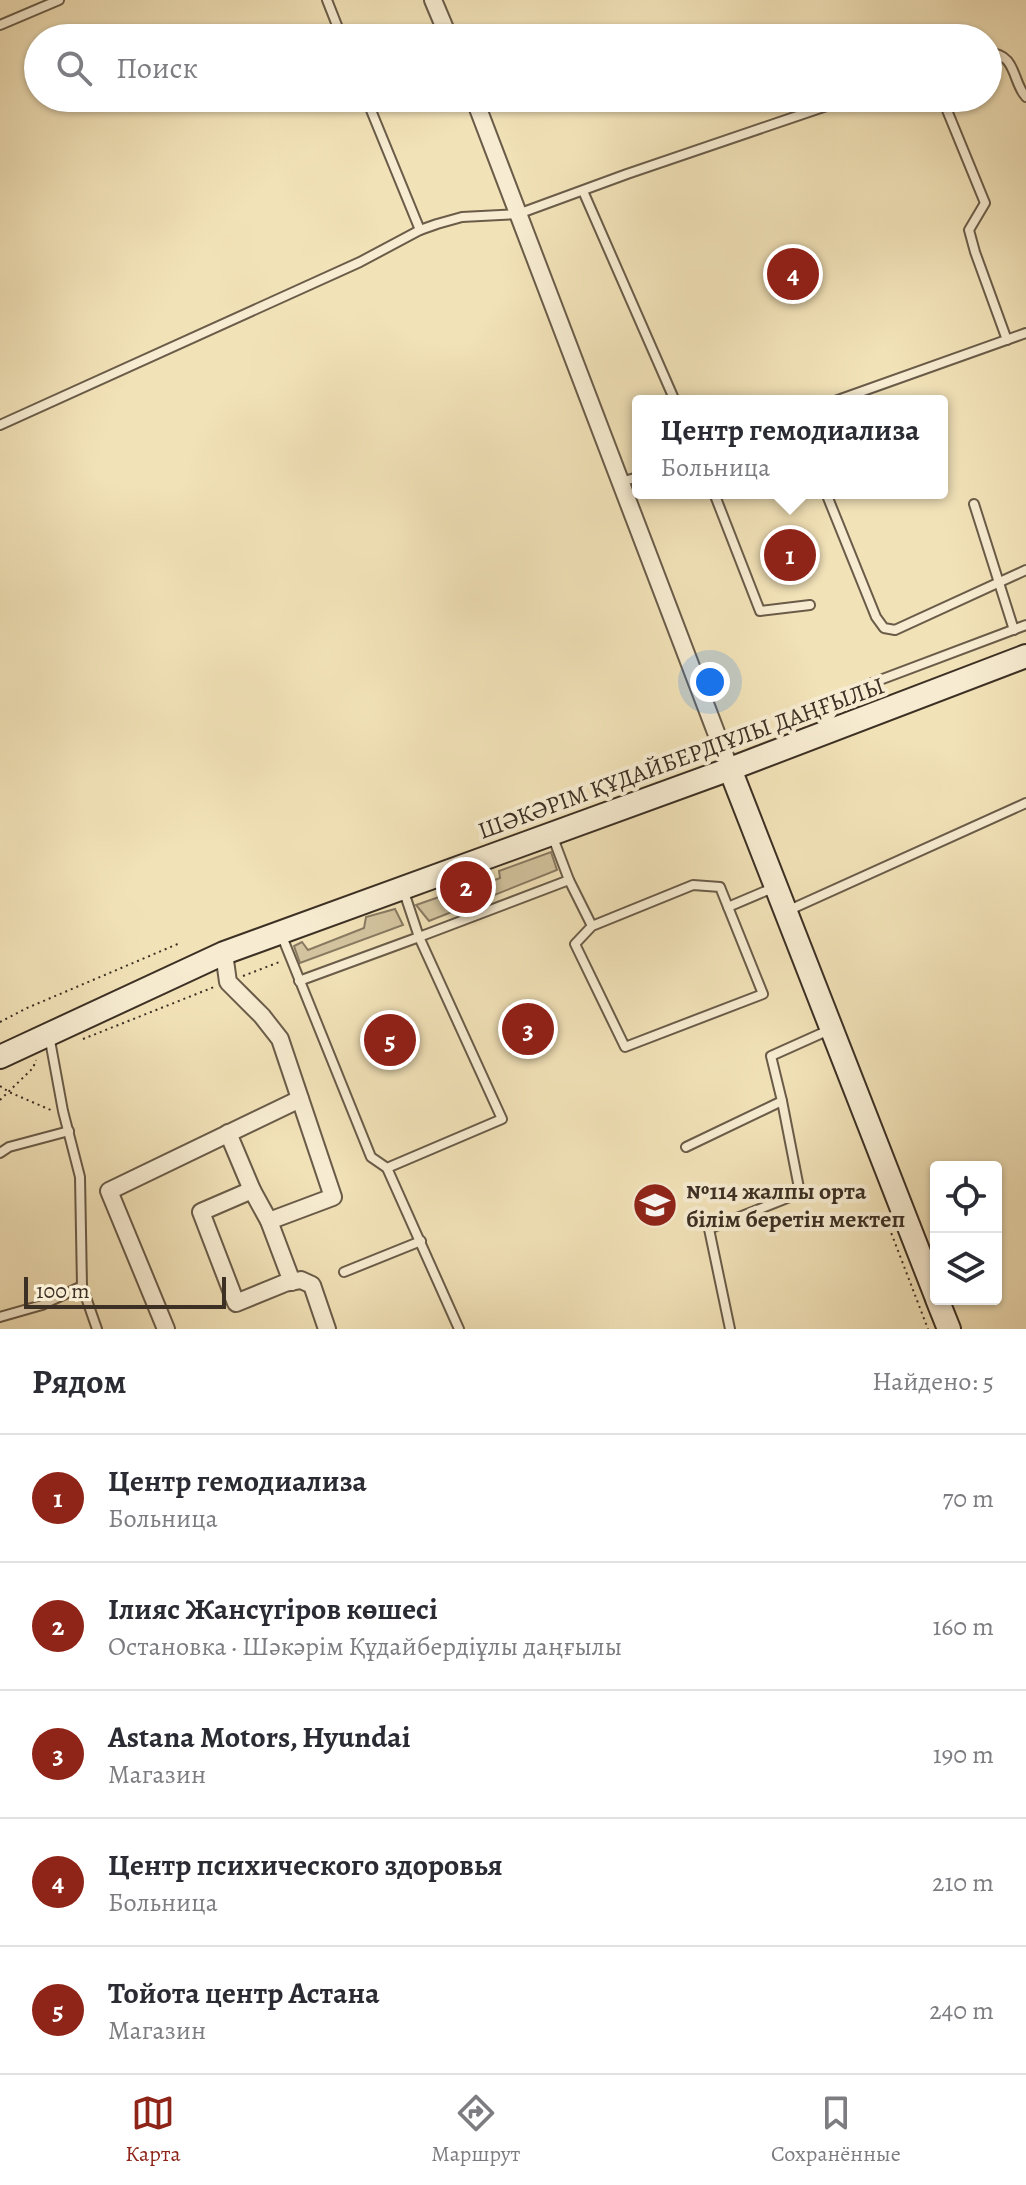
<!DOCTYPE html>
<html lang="ru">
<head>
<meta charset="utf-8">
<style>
	:root { --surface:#fff; --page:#f7f7f7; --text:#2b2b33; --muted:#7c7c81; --line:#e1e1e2; --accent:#8f2418 }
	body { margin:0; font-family:Alegreya,serif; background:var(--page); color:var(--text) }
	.controls { position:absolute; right:24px; bottom:24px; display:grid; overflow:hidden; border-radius:8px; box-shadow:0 2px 6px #0004 }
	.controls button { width:72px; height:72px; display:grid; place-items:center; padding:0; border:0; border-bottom:2px solid var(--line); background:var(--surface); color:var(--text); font:40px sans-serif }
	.scale { position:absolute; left:24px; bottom:20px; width:202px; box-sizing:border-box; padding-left:8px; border:4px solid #3c3024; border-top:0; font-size:22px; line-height:28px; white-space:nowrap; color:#3c3024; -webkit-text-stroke:6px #f7ecd1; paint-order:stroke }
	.you { position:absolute; left:710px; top:682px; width:28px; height:28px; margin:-20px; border:6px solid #fff; border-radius:50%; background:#1a73e8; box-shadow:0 0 0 12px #1a73e833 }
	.badge { display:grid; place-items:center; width:52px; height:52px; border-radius:50%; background:var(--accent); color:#fff; font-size:26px; font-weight:700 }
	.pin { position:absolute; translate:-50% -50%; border:4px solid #fff; box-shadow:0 2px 8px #0006 }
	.popup { position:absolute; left:632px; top:395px; width:316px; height:104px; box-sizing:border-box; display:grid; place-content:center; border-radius:8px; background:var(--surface); filter:drop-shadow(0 2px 6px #0005); font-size:26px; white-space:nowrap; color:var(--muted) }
	.popup b { font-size:30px; color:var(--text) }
	.popup::after { content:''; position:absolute; left:50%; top:100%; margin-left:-16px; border:16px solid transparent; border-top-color:var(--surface) }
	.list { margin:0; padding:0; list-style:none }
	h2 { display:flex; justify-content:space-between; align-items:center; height:104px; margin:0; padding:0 32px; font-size:34px }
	h2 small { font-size:26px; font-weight:400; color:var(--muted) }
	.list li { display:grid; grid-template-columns:52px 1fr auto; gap:24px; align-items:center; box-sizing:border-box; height:128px; padding:0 32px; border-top:2px solid var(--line) }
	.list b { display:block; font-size:30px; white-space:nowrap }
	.list p { margin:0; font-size:26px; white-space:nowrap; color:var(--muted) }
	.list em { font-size:26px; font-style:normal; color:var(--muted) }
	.icon { flex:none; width:44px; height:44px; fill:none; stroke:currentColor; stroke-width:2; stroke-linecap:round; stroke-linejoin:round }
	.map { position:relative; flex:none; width:1026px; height:1329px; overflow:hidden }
	.search { position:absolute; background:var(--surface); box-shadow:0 2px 6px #0004; left:24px; right:24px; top:24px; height:88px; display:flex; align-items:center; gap:20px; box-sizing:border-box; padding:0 28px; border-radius:44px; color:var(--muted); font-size:30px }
	.sheet { height:744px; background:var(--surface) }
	nav { display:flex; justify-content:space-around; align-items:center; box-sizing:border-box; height:112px; border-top:2px solid var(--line); background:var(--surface); font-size:22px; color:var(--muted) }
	nav a { display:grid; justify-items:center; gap:4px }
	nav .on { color:var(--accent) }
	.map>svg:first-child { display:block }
	.green { fill:#d3c49f; stroke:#887a62; stroke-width:2 }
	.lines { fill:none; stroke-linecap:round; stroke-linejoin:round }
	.lane-casing { stroke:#6a5c49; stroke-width:12 }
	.street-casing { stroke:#6a5c49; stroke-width:20 }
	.secondary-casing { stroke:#3c3024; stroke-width:26 }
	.path { stroke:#3c3024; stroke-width:2; stroke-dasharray:2 4; stroke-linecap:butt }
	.lane { stroke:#f7ecd1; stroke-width:8 }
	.street { stroke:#f7ecd1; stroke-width:16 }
	.secondary { stroke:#f7ecd1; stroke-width:22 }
	.labels { text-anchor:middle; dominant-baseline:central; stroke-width:8; stroke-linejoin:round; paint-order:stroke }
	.street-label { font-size:24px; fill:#3c3024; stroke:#f7ecd1 }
	.poi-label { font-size:24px; font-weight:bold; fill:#3c3024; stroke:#f7ecd1; text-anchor:start }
</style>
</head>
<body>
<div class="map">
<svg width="1026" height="1329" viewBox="0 0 1026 1329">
	<rect width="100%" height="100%" fill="#f2e2b8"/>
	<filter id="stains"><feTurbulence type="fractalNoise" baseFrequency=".0025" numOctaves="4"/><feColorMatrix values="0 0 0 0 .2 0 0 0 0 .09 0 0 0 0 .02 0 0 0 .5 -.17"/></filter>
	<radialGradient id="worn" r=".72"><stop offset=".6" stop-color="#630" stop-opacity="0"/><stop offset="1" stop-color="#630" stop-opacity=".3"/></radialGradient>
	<g class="green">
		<path d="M551 852 557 870 429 921 416 905 439 897 441 900 500 878 499 871Z"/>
		<path d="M395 909 403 925 300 963 294 946 302 942 308 950 364 928 366 917Z"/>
	</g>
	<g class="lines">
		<g class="lane-casing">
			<g id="lane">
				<path d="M327 0 342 38"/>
				<path d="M0 25 59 0"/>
				<path d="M988 53C1017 53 1012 82 1026 97"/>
				<path d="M366 98 420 230"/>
				<path d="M942 98 985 203 969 230 975 252 1007 340"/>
				<path d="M583 191 675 401"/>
				<path d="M835 401 1026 333"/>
				<path d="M0 425 360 262 420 230 437 224 462 217 518 214 627 174 850 98"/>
				<path d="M621 482 638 477"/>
				<path d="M714 493 760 611 810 605"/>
				<path d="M826 493 876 617 884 628 895 630 1026 570"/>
				<path d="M974 504 1014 630"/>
				<path d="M821 728 848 692 1026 625"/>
				<path d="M552 835 569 880"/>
				<path d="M728 907 775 887"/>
				<path d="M787 911 1026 803"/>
				<path d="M281 934 371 1157 387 1168 502 1119 419 937 569 880 592 926 693 885 720 887 763 994 625 1047 575 944 592 926"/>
				<path d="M299 981 419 937 403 889"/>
				<path d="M686 1147 782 1101 771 1056 829 1030"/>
				<path d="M0 1153 9 1147 69 1131"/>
				<path d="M387 1168 459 1329"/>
				<path d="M344 1272 421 1241"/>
				<path d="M82 1286 97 1329"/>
				<path d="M0 1317 42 1305 82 1286 80 1177 63 1111 49 1035"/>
				<path d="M730 1329 709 1229 800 1193 782 1101"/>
			</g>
		</g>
		<g class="street-casing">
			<g id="street">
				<path d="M433 0 449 38"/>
				<path d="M474 98 730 769"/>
				<path d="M224 953 228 982 262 1016 280 1039 333 1197 269 1221"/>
				<path d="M228 1133 252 1190"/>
				<path d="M292 1282 269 1221 252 1190 201 1212 236 1303 285 1283 301 1280 312 1285 327 1329"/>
				<path d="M166 1329 109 1191 300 1099"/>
			</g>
		</g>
		<g class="secondary-casing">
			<g id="secondary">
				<path d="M730 769 936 1296"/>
				<path d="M0 1057 224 953 730 769 1026 656"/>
				<path d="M937 1299 949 1329"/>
			</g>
		</g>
		<g class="path">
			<path d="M243 976 282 961"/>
			<path d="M0 1022 27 1008 180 943"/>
			<path d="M83 1039 214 987"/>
			<path d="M0 1086 9 1092 53 1111"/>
			<path d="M0 1100 33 1068 36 1060"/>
			<path d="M887 1222 928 1329"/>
		</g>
		<use href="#lane" class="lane"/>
		<use href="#street" class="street"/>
		<use href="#secondary" class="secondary"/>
	</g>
	<defs>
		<g id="school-disc" transform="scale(2.3)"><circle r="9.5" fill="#8f2418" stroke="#f7ecd1"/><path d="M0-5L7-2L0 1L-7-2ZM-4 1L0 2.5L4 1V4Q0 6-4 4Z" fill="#fff"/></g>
	</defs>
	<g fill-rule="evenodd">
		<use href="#school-disc" x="655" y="1205"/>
	</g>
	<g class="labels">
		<g class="street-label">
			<text transform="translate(681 758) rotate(-20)">ШӘКӘРІМ ҚҰДАЙБЕРДІҰЛЫ ДАҢҒЫЛЫ</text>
		</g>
		<g class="poi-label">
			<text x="686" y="1191">№114 жалпы орта<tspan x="686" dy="28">білім беретін мектеп</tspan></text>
		</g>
	</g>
	<rect width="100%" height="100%" filter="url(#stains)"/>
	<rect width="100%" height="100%" fill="url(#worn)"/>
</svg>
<div class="controls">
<button><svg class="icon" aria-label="locate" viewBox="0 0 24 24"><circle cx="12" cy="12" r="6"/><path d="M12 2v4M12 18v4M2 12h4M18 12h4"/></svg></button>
<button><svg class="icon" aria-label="layers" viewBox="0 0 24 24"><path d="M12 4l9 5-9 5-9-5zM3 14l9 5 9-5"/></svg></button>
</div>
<div class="scale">100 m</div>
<div class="you"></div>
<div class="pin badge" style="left:790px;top:555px">1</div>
<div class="popup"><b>Центр гемодиализа</b>Больница</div>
<div class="pin badge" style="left:466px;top:887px">2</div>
<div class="pin badge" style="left:528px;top:1029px">3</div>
<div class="pin badge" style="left:793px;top:274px">4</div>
<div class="pin badge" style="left:390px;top:1040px">5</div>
<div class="search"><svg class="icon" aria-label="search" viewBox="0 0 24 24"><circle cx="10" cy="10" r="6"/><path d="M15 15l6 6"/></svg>Поиск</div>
</div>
<section class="sheet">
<h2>Рядом<small>Найдено: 5</small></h2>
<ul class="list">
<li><span class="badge">1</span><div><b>Центр гемодиализа</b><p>Больница</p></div><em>70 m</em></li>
<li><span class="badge">2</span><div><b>Ілияс Жансүгіров көшесі</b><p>Остановка · Шәкәрім Құдайбердіұлы даңғылы</p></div><em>160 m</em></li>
<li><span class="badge">3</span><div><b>Astana Motors, Hyundai</b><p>Магазин</p></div><em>190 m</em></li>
<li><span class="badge">4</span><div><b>Центр психического здоровья</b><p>Больница</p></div><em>210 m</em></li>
<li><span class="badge">5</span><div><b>Тойота центр Астана</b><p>Магазин</p></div><em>240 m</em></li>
</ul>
</section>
<nav>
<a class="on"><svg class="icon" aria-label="map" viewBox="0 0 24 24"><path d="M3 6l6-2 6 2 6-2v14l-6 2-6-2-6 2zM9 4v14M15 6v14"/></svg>Карта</a>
<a><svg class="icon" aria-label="directions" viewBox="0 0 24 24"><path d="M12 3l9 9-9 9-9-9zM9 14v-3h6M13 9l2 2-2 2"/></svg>Маршрут</a>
<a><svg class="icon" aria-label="saved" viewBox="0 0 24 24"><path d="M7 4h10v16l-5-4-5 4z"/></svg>Сохранённые</a>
</nav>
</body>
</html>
